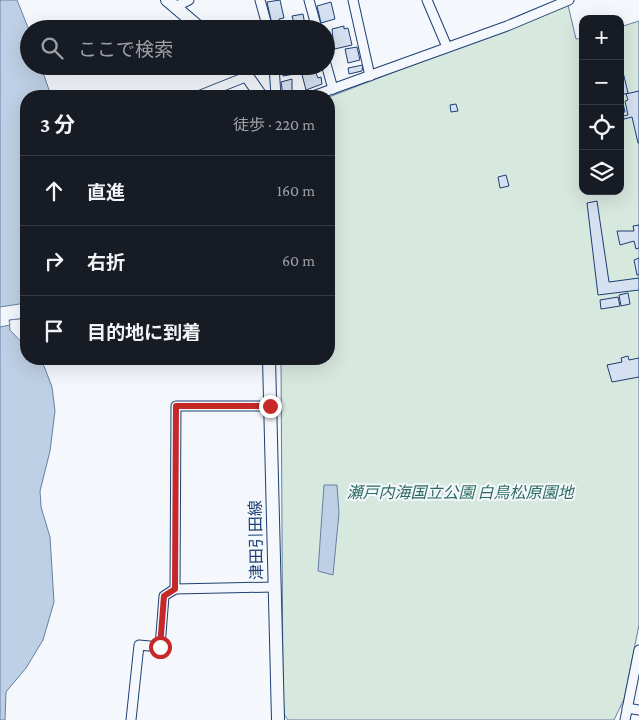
<!DOCTYPE html>
<html lang="ja">
<head>
<meta charset="utf-8">
<style>
	:root { --surface:#171b24; --page:#242831; --text:#f1f3f6; --muted:#9ea1a6; --line:#363941 }
	body { margin:0; font-family:"Crimson Pro","Noto Sans JP",serif; background:var(--page); color:var(--text) }
	.controls { position:absolute; right:15px; top:15px; display:grid; overflow:hidden; border-radius:10px; box-shadow:0 5px 20px #0002 }
	.controls button { width:45px; height:45px; display:grid; place-items:center; padding:0; border:0; border-bottom:1px solid var(--line); background:var(--surface); color:var(--text); font:25px sans-serif }
	.stop { position:absolute; width:15px; height:15px; margin:-11px; border:4px solid #c62828; border-radius:50%; background:#fff }
	.stop.end { background:#c62828; border-color:#fff; box-shadow:0 1px 5px #0008 }
	.list { margin:0; padding:0; list-style:none }
	h2 { display:flex; justify-content:space-between; align-items:center; height:65px; margin:0; padding:0 20px; font-size:21px }
	h2 small { font-size:16px; font-weight:400; color:var(--muted) }
	.list li { display:grid; grid-template-columns:32px 1fr auto; gap:15px; align-items:center; box-sizing:border-box; height:70px; padding:0 20px; border-top:1px solid var(--line) }
	.list b { display:block; font-size:19px; white-space:nowrap }
	.list em { font-size:16px; font-style:normal; color:var(--muted) }
	.icon { flex:none; width:28px; height:28px; fill:none; stroke:currentColor; stroke-width:2; stroke-linecap:round; stroke-linejoin:round }
	.map { position:relative; flex:none; width:639px; height:720px; overflow:hidden }
	.search { position:absolute; background:var(--surface); box-shadow:0 5px 20px #0002; left:20px; top:20px; width:315px; height:55px; display:flex; align-items:center; gap:12px; box-sizing:border-box; padding:0 18px; border-radius:28px; color:var(--muted); font-size:19px }
	.panel { position:absolute; background:var(--surface); box-shadow:0 5px 20px #0002; left:20px; top:90px; width:315px; height:275px; border-radius:20px }
	.map>svg:first-child { display:block }
	.green { fill:#d7e8df; stroke:#687fa3 }
	.water { fill:#bed0e5; stroke:#687fa3 }
	.pier { fill:#f4f7fb; stroke:#687fa3 }
	.building { fill:#d5e0f0; stroke:#1d3f73 }
	.lines { fill:none; stroke-linecap:round; stroke-linejoin:round }
	.minor-casing { stroke:#1d3f73; stroke-width:11 }
	.secondary-casing { stroke:#1d3f73; stroke-width:14 }
	.minor { stroke:#f4f7fb; stroke-width:9 }
	.secondary { stroke:#f4f7fb; stroke-width:12 }
	.route { stroke:#c62828; stroke-width:6 }
	.labels { text-anchor:middle; dominant-baseline:central; stroke-width:4; stroke-linejoin:round; paint-order:stroke }
	.park-label { font-size:16px; font-style:italic; fill:#2c6c60; stroke:#f4f7fb }
	.street-label { font-size:16px; fill:#1d3f73; stroke:#f4f7fb }
</style>
</head>
<body>
<div class="map">
<svg width="639" height="720" viewBox="0 0 639 720">
	<rect width="100%" height="100%" fill="#f4f7fb"/>
	<path class="green" d="M568 5 576 39 583 38V191H620V27L639 21V625L624 699 614 720H288L284 714 283 698 281 359H329V97Z"/>
	<g class="water">
		<path d="M0 0H17L29 30V66H41L51 96H26V318L9 320 10 330 26 347V359H37L44 366 52 387 55 411 50 451 40 491 41 507 50 537 54 602 43 640 26 668 6 692 5 720H0Z"/>
		<path d="M324 485H337L339 513 333 575 318 571Z"/>
	</g>
	<path class="pier" d="M26 303V318L9 320 10 325 0 327V307Z"/>
	<g class="building">
		<path d="M280 0 284 18 279 19 282 29H273L267 2Z"/>
		<path d="M331 2 335 19 321 23 317 6Z"/>
		<path d="M303 14 305 25 295 27 292 16Z"/>
		<path d="M344 26V29L348 28 352 45 326 51V41L333 39 332 29Z"/>
		<path d="M357 47 360 60 348 63 345 49Z"/>
		<path d="M363 65 362 71 349 74 348 68Z"/>
		<path d="M281 66H293L295 74 283 76Z"/>
		<path d="M313 66 318 78 321 77 322 84 306 90 300 67Z"/>
		<path d="M623 72 628 93 621 95 625 112 621 113 623 123H620V73Z"/>
		<path d="M292 79V93L283 95 281 82Z"/>
		<path d="M639 91V143H638L632 117 624 119 623 116 628 115 625 101 628 100 626 94Z"/>
		<path d="M456 104 458 111 451 112 450 105Z"/>
		<path d="M506 175 509 186 500 188 498 177Z"/>
		<path d="M597 201 609 282 639 278V290L598 295 587 203Z"/>
		<path d="M639 225V248L636 249 634 241 620 245 617 231H634L633 226Z"/>
		<path d="M639 258V275H637L634 260Z"/>
		<path d="M628 293 630 304 621 306 619 295Z"/>
		<path d="M618 297 620 306 601 309 600 300Z"/>
		<path d="M628 356 629 360 639 358V377L612 382 607 365 622 362 621 358Z"/>
	</g>
	<g class="lines">
		<g class="minor-casing">
			<g id="minor">
				<path d="M260 0 268 29"/>
				<path d="M309 0 317 29"/>
				<path d="M353 0 370 76"/>
				<path d="M427 0 447 47"/>
				<path d="M175 7 189 0"/>
				<path d="M326 64 333 89"/>
				<path d="M274 66 276 96"/>
				<path d="M198 96 248 76"/>
				<path d="M313 96 507 26 569 0"/>
				<path d="M270 406H176L175 589 273 587"/>
				<path d="M627 708 639 710"/>
				<path d="M131 720 139 645 160 647 164 596 175 589"/>
				<path d="M625 720 639 650"/>
			</g>
		</g>
		<g class="secondary-casing">
			<g id="secondary">
				<path d="M167 0 201 29"/>
				<path d="M240 66 261 96"/>
				<path d="M269 359 278 720"/>
			</g>
		</g>
		<use href="#minor" class="minor"/>
		<use href="#secondary" class="secondary"/>
	</g>
	<g class="lines">
		<path class="route" d="M160 647 164 596 175 589 176 406H270"/>
	</g>
	<g class="labels">
		<g class="park-label">
			<text x="460" y="492">瀬戸内海国立公園 白鳥松原園地</text>
		</g>
		<g class="street-label">
			<text transform="translate(256 540) rotate(-91)">津田引田線</text>
		</g>
	</g>
</svg>
<div class="controls">
<button>+</button>
<button>−</button>
<button><svg class="icon" aria-label="locate" viewBox="0 0 24 24"><circle cx="12" cy="12" r="6"/><path d="M12 2v4M12 18v4M2 12h4M18 12h4"/></svg></button>
<button><svg class="icon" aria-label="layers" viewBox="0 0 24 24"><path d="M12 4l9 5-9 5-9-5zM3 14l9 5 9-5"/></svg></button>
</div>
<div class="stop" style="left:160px;top:647px"></div>
<div class="stop end" style="left:270px;top:406px"></div>
<div class="search"><svg class="icon" aria-label="search" viewBox="0 0 24 24"><circle cx="10" cy="10" r="6"/><path d="M15 15l6 6"/></svg>ここで検索</div>
<section class="panel">
<h2>3 分<small>徒歩 · 220 m</small></h2>
<ul class="list">
<li><svg class="icon" aria-label="ahead" viewBox="0 0 24 24"><path d="M12 20V5M6 11l6-6 6 6"/></svg><div><b>直進</b></div><em>160 m</em></li>
<li><svg class="icon" aria-label="right" viewBox="0 0 24 24"><path d="M7 20v-9h11M14 6l5 5-5 5"/></svg><div><b>右折</b></div><em>60 m</em></li>
<li><svg class="icon" aria-label="arrive" viewBox="0 0 24 24"><path d="M6 21V4h12l-3 4 3 4H6"/></svg><div><b>目的地に到着</b></div></li>
</ul>
</section>
</div>
</body>
</html>
